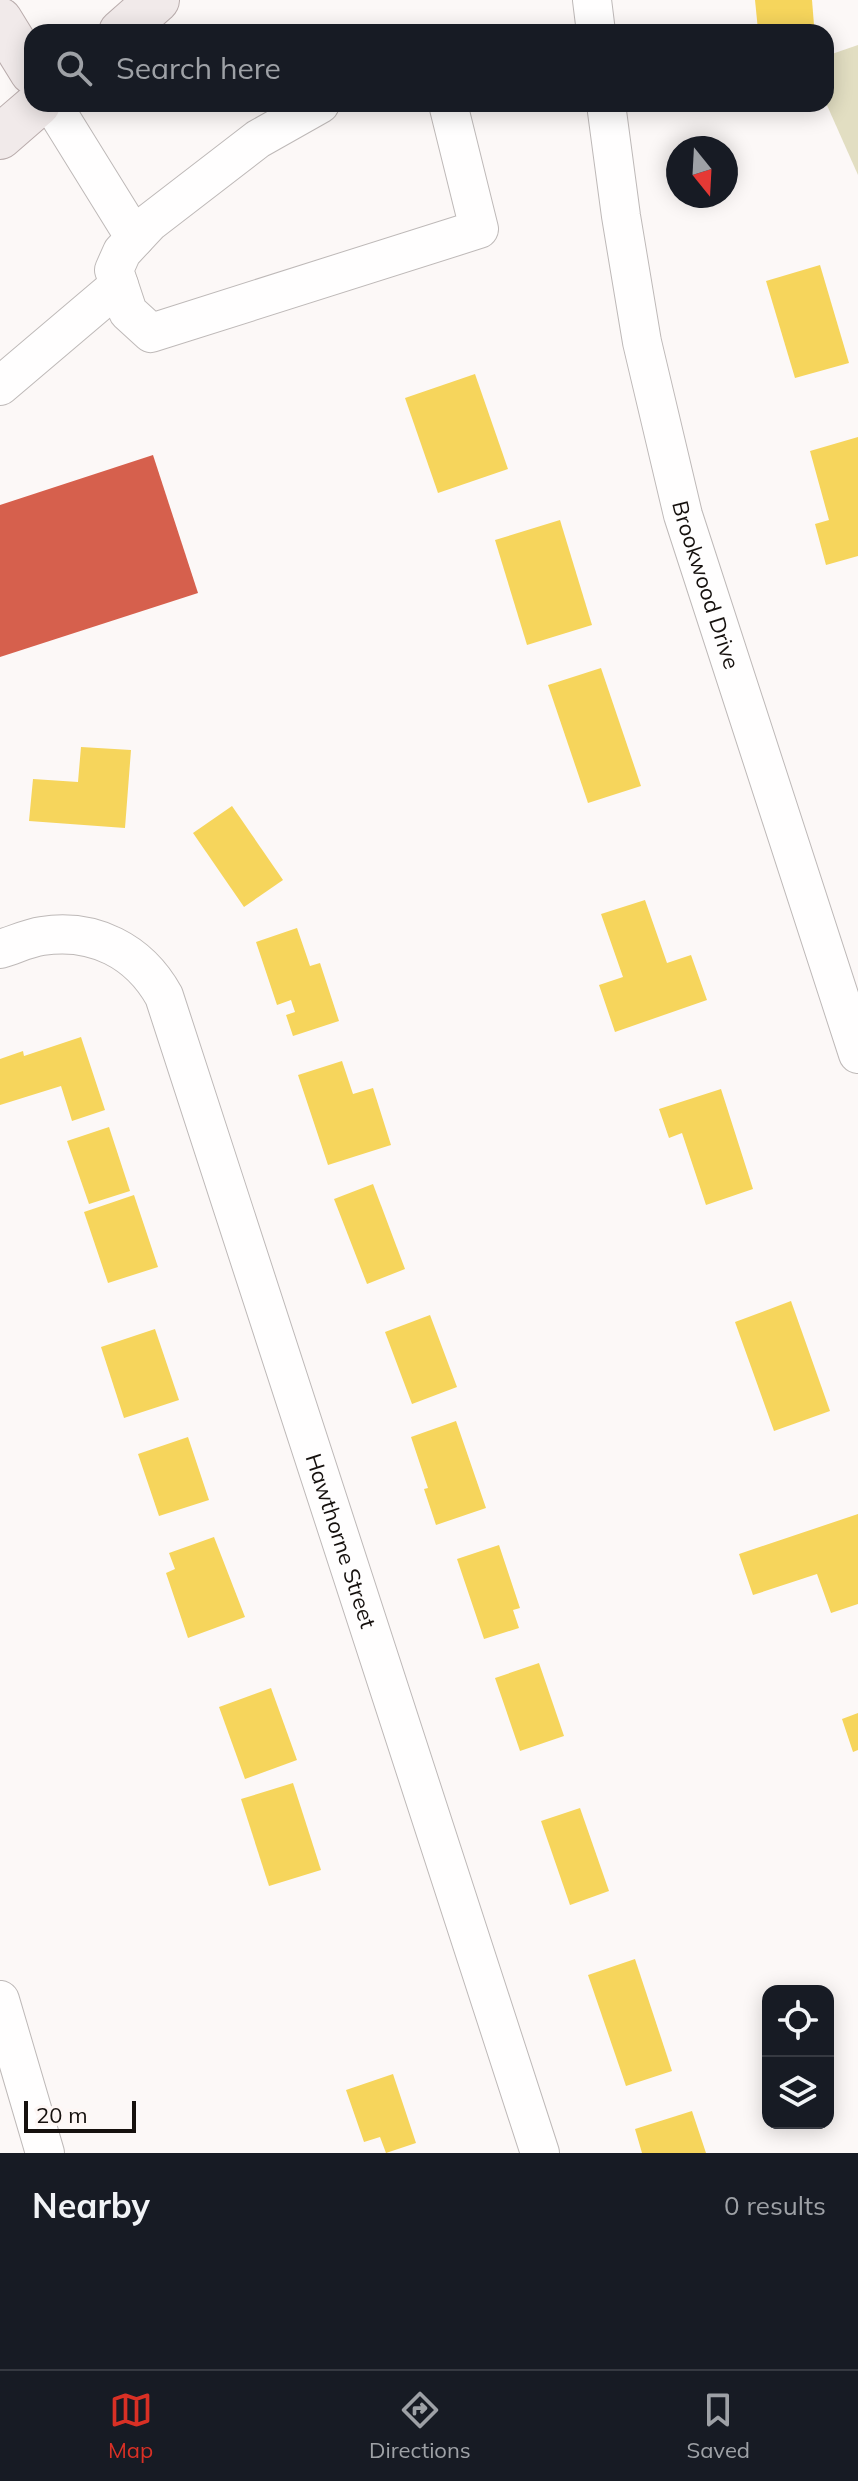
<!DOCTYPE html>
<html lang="en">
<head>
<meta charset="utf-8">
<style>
	:root { --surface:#171b24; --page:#20242c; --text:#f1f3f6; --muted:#9ea1a6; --line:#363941; --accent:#d93025 }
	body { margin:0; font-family:Mulish,sans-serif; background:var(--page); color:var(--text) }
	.controls { position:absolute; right:24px; bottom:24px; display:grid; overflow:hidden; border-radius:16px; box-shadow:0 4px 20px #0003 }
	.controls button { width:72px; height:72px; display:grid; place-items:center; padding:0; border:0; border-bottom:2px solid var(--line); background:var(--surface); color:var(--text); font:40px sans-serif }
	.compass { position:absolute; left:666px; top:136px; width:72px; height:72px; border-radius:50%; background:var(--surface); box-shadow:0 4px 20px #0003; rotate:162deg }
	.scale { position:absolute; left:24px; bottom:20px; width:112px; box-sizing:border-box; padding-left:8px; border:4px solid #16110e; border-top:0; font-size:22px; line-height:28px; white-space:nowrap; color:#16110e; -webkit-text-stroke:6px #fef7f5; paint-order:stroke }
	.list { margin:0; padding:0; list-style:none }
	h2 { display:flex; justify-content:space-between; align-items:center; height:104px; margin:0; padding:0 32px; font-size:34px }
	h2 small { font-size:26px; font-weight:400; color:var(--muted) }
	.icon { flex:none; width:44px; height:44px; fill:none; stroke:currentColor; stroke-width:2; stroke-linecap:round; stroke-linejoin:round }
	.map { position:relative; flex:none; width:858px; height:2153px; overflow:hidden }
	.search { position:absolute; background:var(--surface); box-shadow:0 4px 20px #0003; left:24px; right:24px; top:24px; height:88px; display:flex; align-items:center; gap:20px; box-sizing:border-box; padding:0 28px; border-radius:24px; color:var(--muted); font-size:30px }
	.sheet { height:216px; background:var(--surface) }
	nav { display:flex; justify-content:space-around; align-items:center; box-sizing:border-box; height:112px; border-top:2px solid var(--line); background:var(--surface); font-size:22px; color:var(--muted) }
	nav a { display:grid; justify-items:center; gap:4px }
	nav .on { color:var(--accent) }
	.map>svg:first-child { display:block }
	.forest { fill:#e2dec2 }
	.homes { fill:#f6d55c }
	.shops { fill:#d6604d }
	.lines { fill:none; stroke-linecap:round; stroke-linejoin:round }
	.minor-casing { stroke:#beb9b8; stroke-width:40 }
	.major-casing { stroke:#b9acac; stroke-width:46 }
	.minor { stroke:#fffefe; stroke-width:38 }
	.major { stroke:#f1eaea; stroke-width:44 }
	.labels { text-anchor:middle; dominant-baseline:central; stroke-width:8; stroke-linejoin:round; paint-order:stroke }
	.street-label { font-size:22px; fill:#16110e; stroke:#fef7f5 }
</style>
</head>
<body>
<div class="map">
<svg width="858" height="2153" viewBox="0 0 858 2153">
	<rect width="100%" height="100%" fill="#fcf8f7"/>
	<path class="forest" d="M858 45V175L826 103V56Z"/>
	<g class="homes">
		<path d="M755 0H812L814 25 758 30Z"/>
		<path d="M820 265 849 363 795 378 766 281Z"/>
		<path d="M475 374 508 469 438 493 405 398Z"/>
		<path d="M858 437V556L826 565 815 524 829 520 810 451Z"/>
		<path d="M560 520 592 625 527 645 495 540Z"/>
		<path d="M601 668 641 786 588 803 548 685Z"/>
		<path d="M81 747 131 750 125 828 29 821 33 779 78 782Z"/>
		<path d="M232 806 283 880 244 907 193 833Z"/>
		<path d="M645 900 667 963 691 955 707 1000 615 1032 599 985 623 977 601 914Z"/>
		<path d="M297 928 310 966 320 963 339 1021 293 1036 286 1015 295 1012 291 1000 277 1005 256 942Z"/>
		<path d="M81 1037 105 1110 72 1121 61 1086 0 1105V1059L23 1051 24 1056Z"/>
		<path d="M342 1061 353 1094 373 1088 391 1145 328 1165 298 1075Z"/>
		<path d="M721 1089 753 1189 706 1205 682 1133 669 1138 659 1109Z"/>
		<path d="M109 1127 130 1191 89 1204 67 1141Z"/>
		<path d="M373 1184 405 1269 367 1284 334 1199Z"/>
		<path d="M134 1195 158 1267 108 1283 84 1212Z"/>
		<path d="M791 1301 830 1411 774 1431 735 1322Z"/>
		<path d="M430 1315 457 1387 412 1404 385 1332Z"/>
		<path d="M155 1329 179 1400 124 1418 101 1347Z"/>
		<path d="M456 1421 486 1508 436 1525 424 1489 428 1488 411 1437Z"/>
		<path d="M188 1437 209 1500 159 1516 138 1454Z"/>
		<path d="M858 1514V1604L831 1613 817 1574 753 1595 739 1554Z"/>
		<path d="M214 1537 245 1617 188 1638 166 1573 175 1569 169 1553Z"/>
		<path d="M499 1545 520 1608 513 1610 519 1628 484 1639 457 1559Z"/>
		<path d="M539 1663 564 1736 520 1751 495 1678Z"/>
		<path d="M271 1688 297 1760 245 1779 219 1707Z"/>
		<path d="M858 1713V1750L853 1752 842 1719Z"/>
		<path d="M293 1783 321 1870 269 1886 241 1799Z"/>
		<path d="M580 1808 609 1891 570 1905 541 1821Z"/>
		<path d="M635 1959 672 2071 626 2086 588 1975Z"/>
		<path d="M393 2074 416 2143 386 2153 380 2137 364 2142 346 2090Z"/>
		<path d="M692 2111 706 2153H642L635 2129Z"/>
	</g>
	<path class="shops" d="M153 455 198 593 0 657V505Z"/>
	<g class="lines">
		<g class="minor-casing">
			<g id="minor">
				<path d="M592 0 596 32"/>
				<path d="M52 104 135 238"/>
				<path d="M320 104 258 139 149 223 122 252 114 270 128 312 151 333 479 229 448 104"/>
				<path id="s1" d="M606 104 621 216 642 342 683 515 858 1054"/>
				<path d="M0 386 119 285"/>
				<path id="s2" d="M0 949C14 945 28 938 42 936 94 928 139 951 164 996L540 2153"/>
				<path d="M0 2000 45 2153"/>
			</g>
		</g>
		<g class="major-casing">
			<g id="major">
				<path d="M0 20 32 72"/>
				<path d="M121 32 157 0"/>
				<path d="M0 137 38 104"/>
			</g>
		</g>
		<use href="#minor" class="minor"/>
		<use href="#major" class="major"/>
	</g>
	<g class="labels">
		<g class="street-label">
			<text stroke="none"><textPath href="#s1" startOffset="492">Brookwood Drive</textPath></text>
			<text stroke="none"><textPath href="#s2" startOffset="762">Hawthorne Street</textPath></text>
		</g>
	</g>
</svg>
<div class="controls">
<button><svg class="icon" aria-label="locate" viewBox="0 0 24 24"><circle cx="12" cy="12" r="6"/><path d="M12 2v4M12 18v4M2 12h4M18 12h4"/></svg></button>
<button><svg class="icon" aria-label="layers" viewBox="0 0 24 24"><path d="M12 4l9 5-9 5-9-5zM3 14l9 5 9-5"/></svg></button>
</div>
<svg class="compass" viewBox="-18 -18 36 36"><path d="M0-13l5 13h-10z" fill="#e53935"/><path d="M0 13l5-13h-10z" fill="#9ea1a6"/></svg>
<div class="scale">20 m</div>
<div class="search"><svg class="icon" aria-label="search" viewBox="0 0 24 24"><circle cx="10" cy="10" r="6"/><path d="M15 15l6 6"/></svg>Search here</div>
</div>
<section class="sheet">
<h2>Nearby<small>0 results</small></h2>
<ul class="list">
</ul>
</section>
<nav>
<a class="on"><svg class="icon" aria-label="map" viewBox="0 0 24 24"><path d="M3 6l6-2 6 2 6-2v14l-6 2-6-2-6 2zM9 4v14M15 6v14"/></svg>Map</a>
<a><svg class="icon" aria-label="directions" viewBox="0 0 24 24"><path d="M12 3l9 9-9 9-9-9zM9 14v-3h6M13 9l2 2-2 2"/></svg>Directions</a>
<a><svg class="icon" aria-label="saved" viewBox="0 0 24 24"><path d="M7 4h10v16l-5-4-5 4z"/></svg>Saved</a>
</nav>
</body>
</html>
